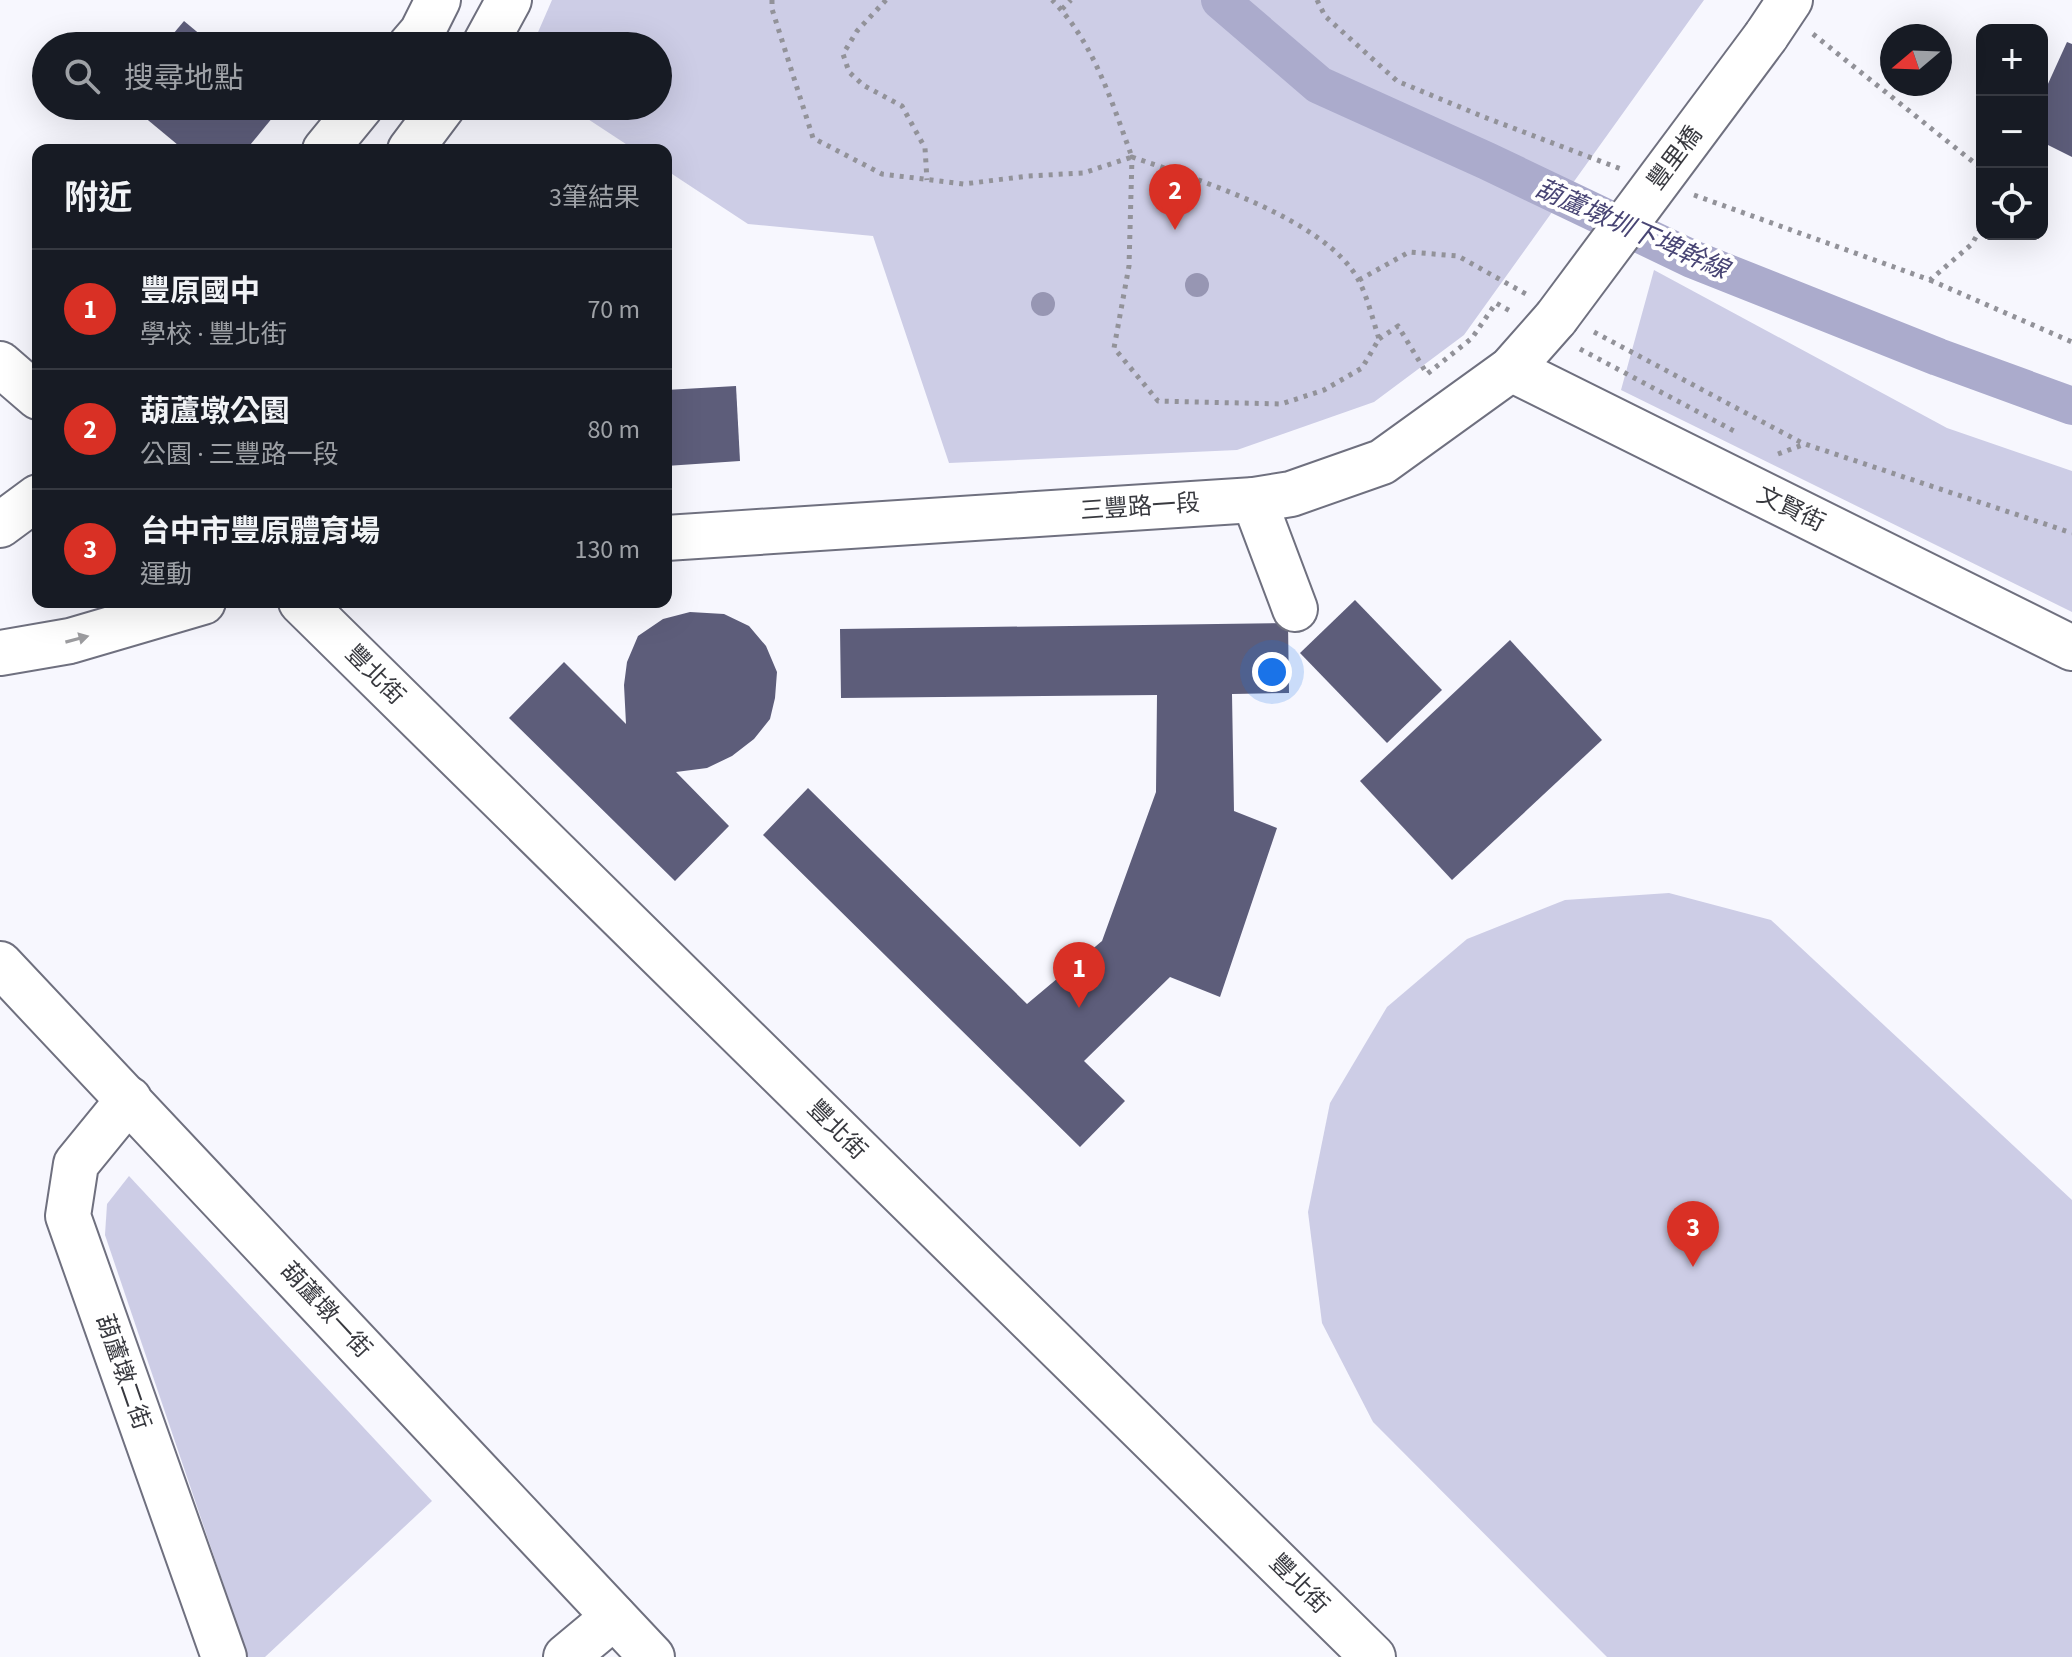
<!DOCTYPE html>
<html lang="zh-TW">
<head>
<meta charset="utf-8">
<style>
	:root { --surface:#171b24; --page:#242831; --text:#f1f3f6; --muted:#9ea1a6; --line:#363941; --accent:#d93025 }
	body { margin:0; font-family:"Source Sans 3","Noto Sans TC",sans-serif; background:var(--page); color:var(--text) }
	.controls { position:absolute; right:24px; top:24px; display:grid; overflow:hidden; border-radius:16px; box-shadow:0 8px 32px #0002 }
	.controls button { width:72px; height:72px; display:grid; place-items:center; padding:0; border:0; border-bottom:2px solid var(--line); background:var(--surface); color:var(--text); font:40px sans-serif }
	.compass { position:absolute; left:1880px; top:24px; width:72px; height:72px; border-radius:50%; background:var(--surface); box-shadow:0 8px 32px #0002; rotate:251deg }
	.you { position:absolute; left:1272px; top:672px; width:28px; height:28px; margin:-20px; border:6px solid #fff; border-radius:50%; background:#1a73e8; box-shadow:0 0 0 12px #1a73e833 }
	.badge { display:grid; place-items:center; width:52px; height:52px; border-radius:50%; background:var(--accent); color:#fff; font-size:26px; font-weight:700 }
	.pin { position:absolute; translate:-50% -66px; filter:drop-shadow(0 2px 4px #0008) }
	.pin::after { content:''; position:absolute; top:42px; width:28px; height:24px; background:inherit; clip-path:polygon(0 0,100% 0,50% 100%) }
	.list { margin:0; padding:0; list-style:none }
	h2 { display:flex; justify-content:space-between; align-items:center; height:104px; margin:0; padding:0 32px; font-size:34px }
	h2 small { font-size:26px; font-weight:400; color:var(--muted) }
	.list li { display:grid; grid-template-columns:52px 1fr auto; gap:24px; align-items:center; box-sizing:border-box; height:120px; padding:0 32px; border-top:2px solid var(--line) }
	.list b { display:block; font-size:30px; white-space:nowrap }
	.list p { margin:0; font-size:26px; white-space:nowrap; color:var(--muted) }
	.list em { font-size:26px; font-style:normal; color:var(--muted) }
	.icon { flex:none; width:44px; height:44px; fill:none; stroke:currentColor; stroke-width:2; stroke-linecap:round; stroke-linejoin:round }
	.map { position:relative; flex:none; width:2072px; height:1657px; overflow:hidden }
	.search { position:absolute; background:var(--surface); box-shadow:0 8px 32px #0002; left:32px; top:32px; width:640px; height:88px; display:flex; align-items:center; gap:20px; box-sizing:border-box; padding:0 28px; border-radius:44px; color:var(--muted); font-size:30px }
	.panel { position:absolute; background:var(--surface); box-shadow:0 8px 32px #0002; left:32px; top:144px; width:640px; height:464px; border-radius:16px }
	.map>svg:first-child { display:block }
	.green { fill:#cdcde6 }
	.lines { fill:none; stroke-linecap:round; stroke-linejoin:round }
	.canal { stroke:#ababcc; stroke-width:38 }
	.building { fill:#5d5d7a }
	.minor-casing { stroke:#6f707f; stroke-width:48 }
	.major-casing { stroke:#6f707f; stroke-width:48 }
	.path { stroke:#929299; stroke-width:5; stroke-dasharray:4 6; stroke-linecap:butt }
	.minor { stroke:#fff; stroke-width:44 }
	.major { stroke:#fff; stroke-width:44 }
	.major-bridge-casing { stroke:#6f707f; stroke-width:48; stroke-linecap:butt }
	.major-bridge { stroke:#fff; stroke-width:44 }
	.tree { fill:#9796b3 }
	.oneway { fill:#9c9c9f }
	.labels { text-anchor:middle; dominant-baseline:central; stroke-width:8; stroke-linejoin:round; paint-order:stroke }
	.street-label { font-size:24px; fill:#38393f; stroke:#fff }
	.water-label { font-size:26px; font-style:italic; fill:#484574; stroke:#fff }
</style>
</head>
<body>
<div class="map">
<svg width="2072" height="1657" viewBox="0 0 2072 1657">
	<rect width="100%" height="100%" fill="#f7f7fe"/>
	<g class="green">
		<path d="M552 0H1704L1464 335 1374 402 1237 450 949 463 873 236 748 224 666 170V150H635L568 106H658V46H532Z"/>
		<path d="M1654 270 1947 428 2072 471V612L1621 390Z"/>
		<path d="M1669 893 1771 920 2072 1200V1657H1607L1373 1422 1322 1323 1308 1212 1330 1103 1387 1007 1467 939 1565 900Z"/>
		<path d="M129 1176 432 1501 265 1657H248L105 1235 107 1204Z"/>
	</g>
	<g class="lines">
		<path class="canal" d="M1220 0 1319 85 1487 161 1692 259 1938 357 2072 406"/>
	</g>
	<g class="building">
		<path d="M184 21 214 46H163Z"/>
		<path d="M2067 42 2072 44V157L2042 142V97Z"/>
		<path d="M131 106H282L246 150H184Z"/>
		<path d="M736 386 740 461 666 466V390Z"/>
		<path d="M1355 600 1442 690 1387 743 1300 653Z"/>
		<path d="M690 612 724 614 749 626 766 646 777 672 775 698 770 719 754 739 732 756 707 768 676 772 729 826 675 881 509 718 564 662 626 724 624 685 627 662 638 636 663 619Z"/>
		<path d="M1288 623 1289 693 1232 694 1234 811 1277 828 1220 997 1170 977 1084 1061 1125 1101 1080 1147 763 835 808 788 1027 1004 1102 941 1156 792 1157 695 841 698 840 629Z"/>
		<path d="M1510 640 1602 740 1452 880 1360 781Z"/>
	</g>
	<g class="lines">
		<g class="minor-casing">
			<g id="minor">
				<path d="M410 46 422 32 438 0"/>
				<path d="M484 46 509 0"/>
				<path d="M325 150 361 106"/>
				<path d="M410 150 443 106"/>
				<path d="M0 364 38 397"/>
				<path d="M1511 369 2072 648"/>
				<path d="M1254 500 1295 609"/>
				<path d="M0 525 38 497"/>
				<path d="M301 602 1373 1657"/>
				<path d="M0 964 652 1657"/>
				<path d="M129 1099 76 1164 68 1216 224 1657"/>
				<path d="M566 1657 614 1617"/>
			</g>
		</g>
		<g class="major-casing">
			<g id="major">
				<path d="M1766 36 1790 0"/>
				<path d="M666 538 1254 500 1291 494 1382 462 1511 369 1556 318"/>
				<path d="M0 653 70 641 203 602"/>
			</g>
		</g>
		<g class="path">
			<path d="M772 0V9L813 138 882 174 964 184 1028 176 1083 173 1132 157C1112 103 1094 42 1052 0"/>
			<path d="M886 0 857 31 843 54 849 72 863 85 902 106 925 148 927 180"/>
			<path d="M1317 0 1325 16 1397 81 1484 117 1621 169"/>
			<path d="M1062 9 1071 0"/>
			<path d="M1813 34 1982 169"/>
			<path d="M1132 157C1196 179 1327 219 1359 281 1368 299 1373 320 1379 339L1362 368 1324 390 1281 404 1158 401 1114 348 1129 266Z"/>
			<path d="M1694 195 1930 280 1972 244 1982 226"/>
			<path d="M1359 280 1409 252 1458 256 1526 294"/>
			<path d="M1930 280 2072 342"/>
			<path d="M1594 332 1804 444"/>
			<path d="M1379 339 1398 326 1427 374 1472 338 1496 303 1512 312"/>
			<path d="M1580 349 1734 431"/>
			<path d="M1778 454 1805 444 2072 533"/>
		</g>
		<use href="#minor" class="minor"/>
		<use href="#major" class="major"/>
		<g class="major-bridge-casing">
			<path id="major-bridge" d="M1556 318 1766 36"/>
		</g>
		<use href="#major-bridge" class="major-bridge"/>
	</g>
	<g class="tree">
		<circle cx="1197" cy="285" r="12"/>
		<circle cx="1043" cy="304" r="12"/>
	</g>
	<defs><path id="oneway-solid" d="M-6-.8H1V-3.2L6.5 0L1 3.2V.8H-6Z" transform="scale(2)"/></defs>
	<use class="oneway" href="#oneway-solid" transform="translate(77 639) rotate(-15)"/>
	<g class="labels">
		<g class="street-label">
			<text transform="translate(1675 158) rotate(-53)">豐里橋</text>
			<text transform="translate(1140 507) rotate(-4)">三豐路一段</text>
			<text transform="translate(1791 509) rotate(26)">文賢街</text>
			<text transform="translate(375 675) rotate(45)">豐北街</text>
			<text transform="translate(837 1130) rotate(45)">豐北街</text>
			<text transform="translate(326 1310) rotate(47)">葫蘆墩一街</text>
			<text transform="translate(123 1372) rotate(71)">葫蘆墩二街</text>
			<text transform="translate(1299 1584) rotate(45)">豐北街</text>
		</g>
		<g class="water-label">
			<text transform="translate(1632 229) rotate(24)">葫蘆墩圳下埤幹線</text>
		</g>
	</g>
</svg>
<div class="controls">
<button>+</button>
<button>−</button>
<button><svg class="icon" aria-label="locate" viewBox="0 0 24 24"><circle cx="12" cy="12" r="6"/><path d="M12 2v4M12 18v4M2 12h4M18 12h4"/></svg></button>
</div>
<svg class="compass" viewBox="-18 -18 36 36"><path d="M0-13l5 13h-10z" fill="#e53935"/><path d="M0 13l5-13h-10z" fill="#9ea1a6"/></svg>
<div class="you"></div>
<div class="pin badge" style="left:1079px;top:1008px">1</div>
<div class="pin badge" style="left:1175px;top:230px">2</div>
<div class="pin badge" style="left:1693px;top:1267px">3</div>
<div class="search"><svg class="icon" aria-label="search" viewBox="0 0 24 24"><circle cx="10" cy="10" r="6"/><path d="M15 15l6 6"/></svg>搜尋地點</div>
<section class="panel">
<h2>附近<small>3筆結果</small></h2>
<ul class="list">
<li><span class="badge">1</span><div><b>豐原國中</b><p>學校 · 豐北街</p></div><em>70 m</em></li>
<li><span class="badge">2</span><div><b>葫蘆墩公園</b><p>公園 · 三豐路一段</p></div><em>80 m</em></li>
<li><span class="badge">3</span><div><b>台中市豐原體育場</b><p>運動</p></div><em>130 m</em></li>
</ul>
</section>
</div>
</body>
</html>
